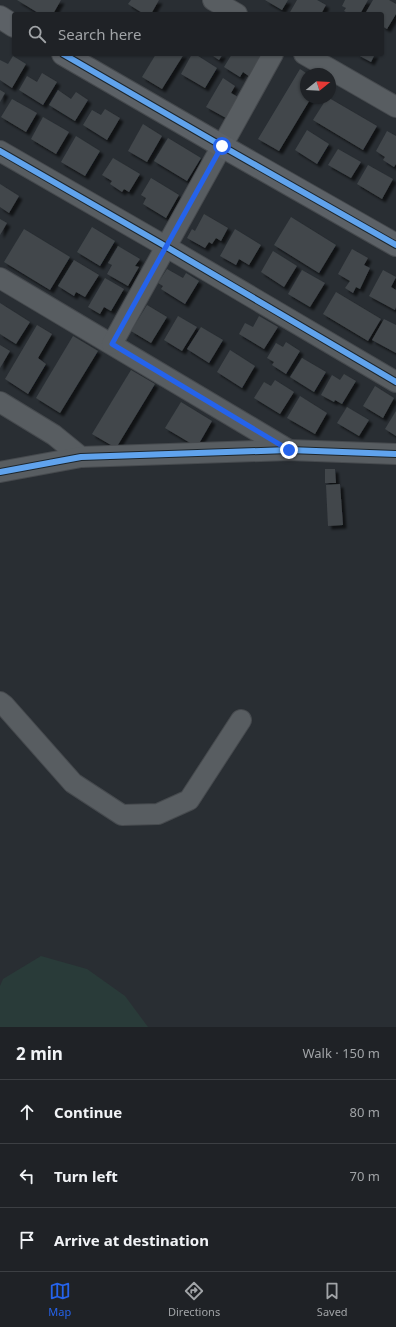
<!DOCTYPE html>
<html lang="en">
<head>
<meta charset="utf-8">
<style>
	:root { --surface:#1f2226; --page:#272a2e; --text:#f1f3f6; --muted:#a1a4a7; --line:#3c3f43; --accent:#2563eb }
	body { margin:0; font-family:"Noto Sans",sans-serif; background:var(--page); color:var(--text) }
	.compass { position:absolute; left:300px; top:68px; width:36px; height:36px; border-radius:50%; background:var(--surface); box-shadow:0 1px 3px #0004; rotate:72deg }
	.stop { position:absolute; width:12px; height:12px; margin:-9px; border:3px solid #2563eb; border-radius:50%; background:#fff }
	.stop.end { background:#2563eb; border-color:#fff; box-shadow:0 1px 4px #0008 }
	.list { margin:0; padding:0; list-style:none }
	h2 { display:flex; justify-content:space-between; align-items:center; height:52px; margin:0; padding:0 16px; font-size:17px }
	h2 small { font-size:13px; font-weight:400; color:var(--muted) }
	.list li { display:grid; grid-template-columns:26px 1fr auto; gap:12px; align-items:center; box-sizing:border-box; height:64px; padding:0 16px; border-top:1px solid var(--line) }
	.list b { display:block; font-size:15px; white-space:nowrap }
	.list em { font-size:13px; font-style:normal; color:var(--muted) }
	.icon { flex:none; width:22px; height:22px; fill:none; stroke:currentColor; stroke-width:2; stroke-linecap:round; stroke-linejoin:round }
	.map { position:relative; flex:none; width:396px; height:1027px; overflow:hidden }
	.search { position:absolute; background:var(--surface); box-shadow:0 1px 3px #0004; left:12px; right:12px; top:12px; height:44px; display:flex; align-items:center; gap:10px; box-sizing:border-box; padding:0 14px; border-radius:4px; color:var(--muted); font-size:15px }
	.sheet { height:244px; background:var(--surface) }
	nav { display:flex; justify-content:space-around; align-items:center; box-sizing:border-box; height:56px; border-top:1px solid var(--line); background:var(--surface); font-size:11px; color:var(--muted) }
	nav a { display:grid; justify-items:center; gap:2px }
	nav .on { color:var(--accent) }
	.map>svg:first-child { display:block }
	.green { fill:#293b39 }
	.building { fill:#42474b; filter:url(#shadow) }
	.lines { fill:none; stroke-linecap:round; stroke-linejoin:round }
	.street-casing { stroke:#464a4e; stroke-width:22 }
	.secondary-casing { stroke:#464a4e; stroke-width:24 }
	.street { stroke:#585d61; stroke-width:20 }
	.secondary { stroke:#5c6166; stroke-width:22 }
	.cycleway-casing { stroke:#1c262d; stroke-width:8 }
	.cycleway { stroke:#60a3ed; stroke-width:6 }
	.route { stroke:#2563eb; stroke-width:5 }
</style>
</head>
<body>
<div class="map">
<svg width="396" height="1027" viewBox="0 0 396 1027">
	<defs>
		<filter id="shadow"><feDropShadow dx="3.5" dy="3.5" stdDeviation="1" flood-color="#0009"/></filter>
	</defs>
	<rect width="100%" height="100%" fill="#292e33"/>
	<path class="green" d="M41 956 87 969 125 996 148 1027H0V986L3 979Z"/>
	<g class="building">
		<path d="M17 0H61L53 14H40Z"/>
		<path d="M131 0H159L151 14H144L128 4Z"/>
		<path d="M265 0H288L282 10Z"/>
		<path d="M297 0H317L326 5 321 14H289Z"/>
		<path d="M345 0H368L360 14H350L344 11 346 8 342 6Z"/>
		<path d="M373 0H389L396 4V14L387 29 382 26V14H365Z"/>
		<path d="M156 54H184L162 89 142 77Z"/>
		<path d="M192 54H195L217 68 205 88 181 74Z"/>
		<path d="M210 54H223L219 60Z"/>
		<path d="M232 54H257L262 57 250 77 243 72 240 77 224 67Z"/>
		<path d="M356 54H375L371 62Z"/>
		<path d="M13 56 26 64 12 88 0 80V60L8 64Z"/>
		<path d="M300 69 306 73V98H311L279 151 258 139Z"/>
		<path d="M42 73 57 82 43 105 19 90 27 76 37 82Z"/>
		<path d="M223 78 235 86 231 93 238 97 226 118 206 107Z"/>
		<path d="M0 90 5 93 0 102Z"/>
		<path d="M58 90 71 99 76 92 88 100 75 121 49 105Z"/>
		<path d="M327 98H329L377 126 363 150 313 120Z"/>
		<path d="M12 99 37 113 26 132 1 117Z"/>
		<path d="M105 109 120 118 107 140 83 125 92 110 101 115Z"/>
		<path d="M43 117 69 132 56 154 31 139Z"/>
		<path d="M143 124 162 136 147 162 128 151Z"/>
		<path d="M307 130 329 144 317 164 295 150Z"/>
		<path d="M387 131 396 136V164L394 167 383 160 385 157 376 151Z"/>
		<path d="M76 136 100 151 85 176 61 162Z"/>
		<path d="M168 138 201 158 187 181 154 161Z"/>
		<path d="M338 149 361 162 351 178 328 165Z"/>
		<path d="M113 158 140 174 129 192 124 189 122 192 110 184 112 181 102 175Z"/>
		<path d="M368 165 393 179 382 199 357 184Z"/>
		<path d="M151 178 179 195 166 218 143 204 146 198 141 195Z"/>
		<path d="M0 184 19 196 9 213 0 207Z"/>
		<path d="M204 214 228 228 221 241 216 238 212 244 209 242 205 248 187 238 192 229 195 231Z"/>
		<path d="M291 217 336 245 319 273 274 245Z"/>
		<path d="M0 219 7 223 0 235Z"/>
		<path d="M92 227 115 241 100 266 77 252Z"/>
		<path d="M24 229 70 257 50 290 4 262Z"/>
		<path d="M235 229 261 245 249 265 239 259 236 265 220 256Z"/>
		<path d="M118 246 140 259 135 266 139 267 128 286 107 274 112 265 108 263Z"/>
		<path d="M352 249 368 258 364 265 370 268 360 289 356 287 353 293 345 288 350 281 338 274Z"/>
		<path d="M273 251 297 266 284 287 261 272Z"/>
		<path d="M74 260 99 275 85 297 76 292 74 296 58 286Z"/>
		<path d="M167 269 183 278 186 273 199 281 185 304 161 289 163 286 158 283Z"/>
		<path d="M302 270 325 283 310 307 288 294Z"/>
		<path d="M383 270 396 277 391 287 396 290V307L395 310 369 296Z"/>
		<path d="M105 278 124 289 111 311 104 307 100 314 88 307Z"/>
		<path d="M336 292 381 319 368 341 323 314Z"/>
		<path d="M0 303 30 322 16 344 0 334Z"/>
		<path d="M147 305 167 317 151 343 131 331Z"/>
		<path d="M178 316 197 327 182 351 164 340Z"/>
		<path d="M259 316 278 327 264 349 239 334 245 323 253 327Z"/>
		<path d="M384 319 396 325V353L372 340Z"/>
		<path d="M37 325 52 334 38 358 46 364 28 394 5 379Z"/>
		<path d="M201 327 223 340 209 363 187 349Z"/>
		<path d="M73 336 98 351 60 413 36 398Z"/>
		<path d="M286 342 300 351 286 374 272 365 274 362 267 358 276 343 283 347Z"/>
		<path d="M0 345 10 351 0 368Z"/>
		<path d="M230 350 255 366 242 388 217 372Z"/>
		<path d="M302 358 326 372 314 392 290 377Z"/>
		<path d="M131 370 155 384 116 448 92 434Z"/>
		<path d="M344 374 356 381 342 404 335 400 334 402 321 395 332 375 340 380Z"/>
		<path d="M275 380 294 392 280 414 254 398 264 382 271 386Z"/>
		<path d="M375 386 394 398 383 418 363 406Z"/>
		<path d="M300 396 327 413 315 434 287 418Z"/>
		<path d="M181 402 212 421 197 447 165 428Z"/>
		<path d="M347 407 369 420 359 436 337 423Z"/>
		<path d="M396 411V436L385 429Z"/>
		<path d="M325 469H335L336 483H325Z"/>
		<path d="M340 484 343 525 328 526 326 485Z"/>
	</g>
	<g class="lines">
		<g class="street-casing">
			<g id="street">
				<path d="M213 0 237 14"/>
				<path d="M304 54 396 107"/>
				<path d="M0 151 165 246 396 382"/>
				<path d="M0 278 289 450"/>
				<path d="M112 344 273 54"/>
				<path d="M0 402 54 435 81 457"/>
				<path d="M0 472 81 457 289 450 396 454"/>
				<path d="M0 702 4 705 73 783 122 815 158 814 189 800 241 720"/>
			</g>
		</g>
		<g class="secondary-casing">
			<g id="secondary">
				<path d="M0 17 14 26"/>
				<path d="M63 54 222 146 396 245"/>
			</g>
		</g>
		<use href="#street" class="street"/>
		<use href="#secondary" class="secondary"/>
		<g class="cycleway-casing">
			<g id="cycleway">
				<path d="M63 54 222 146 396 245"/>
				<path d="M0 151 165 246 396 382"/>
				<path d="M0 472 81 457 289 450 396 454"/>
			</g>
		</g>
		<use href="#cycleway" class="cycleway"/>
	</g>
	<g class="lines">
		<path class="route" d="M222 146 112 344 289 450"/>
	</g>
</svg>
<svg class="compass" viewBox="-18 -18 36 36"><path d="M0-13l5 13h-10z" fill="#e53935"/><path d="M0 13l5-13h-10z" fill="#a1a4a7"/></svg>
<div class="stop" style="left:222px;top:146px"></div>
<div class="stop end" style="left:289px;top:450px"></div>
<div class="search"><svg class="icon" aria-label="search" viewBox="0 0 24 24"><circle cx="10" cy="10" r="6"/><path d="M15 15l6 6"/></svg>Search here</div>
</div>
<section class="sheet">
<h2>2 min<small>Walk · 150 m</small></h2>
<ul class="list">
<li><svg class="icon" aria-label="ahead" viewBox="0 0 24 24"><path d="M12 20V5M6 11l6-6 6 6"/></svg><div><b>Continue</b></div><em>80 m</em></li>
<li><svg class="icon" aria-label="left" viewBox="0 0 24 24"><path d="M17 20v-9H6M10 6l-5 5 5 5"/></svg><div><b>Turn left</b></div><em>70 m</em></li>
<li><svg class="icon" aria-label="arrive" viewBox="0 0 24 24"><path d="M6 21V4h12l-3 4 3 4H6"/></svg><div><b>Arrive at destination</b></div></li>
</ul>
</section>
<nav>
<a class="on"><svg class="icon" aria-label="map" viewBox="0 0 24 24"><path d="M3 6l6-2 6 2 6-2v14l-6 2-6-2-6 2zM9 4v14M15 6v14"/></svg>Map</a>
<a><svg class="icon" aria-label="directions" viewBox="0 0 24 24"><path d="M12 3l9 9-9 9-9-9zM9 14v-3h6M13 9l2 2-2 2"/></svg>Directions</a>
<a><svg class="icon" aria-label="saved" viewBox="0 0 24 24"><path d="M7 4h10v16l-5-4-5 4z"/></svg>Saved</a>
</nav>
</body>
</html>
